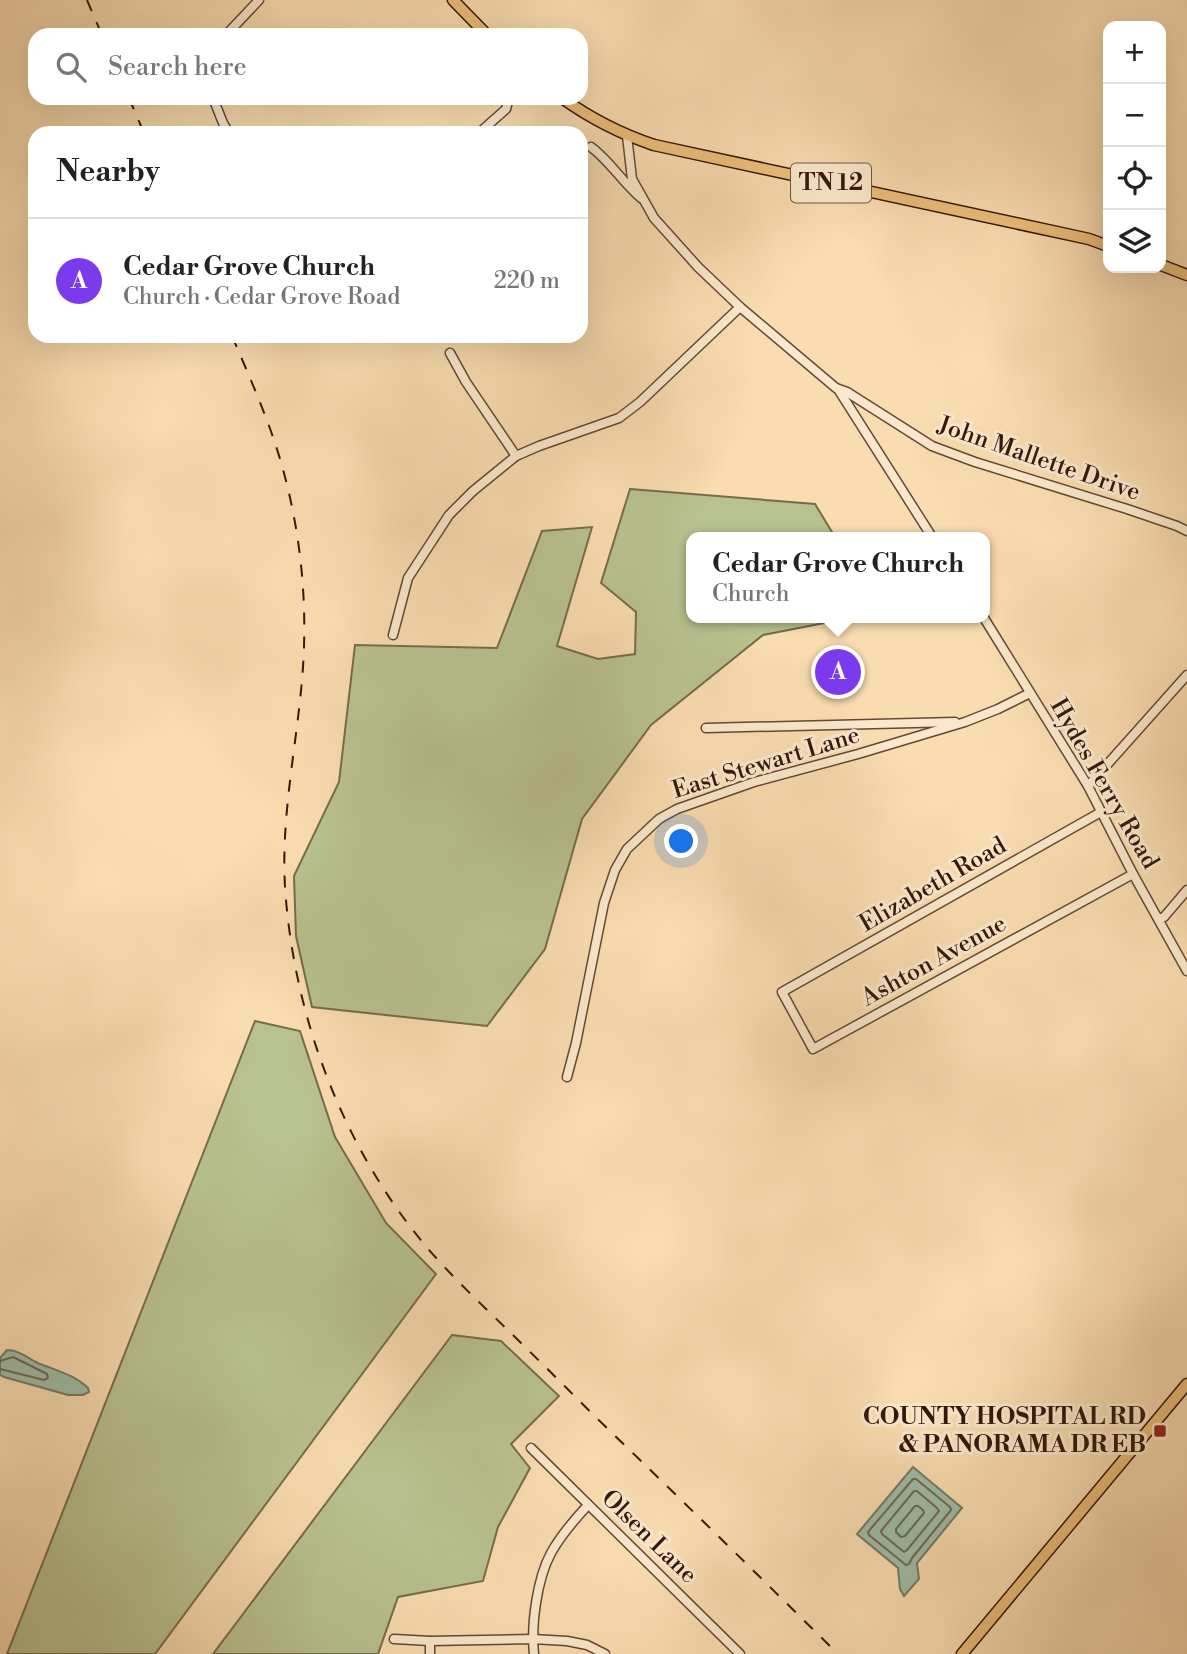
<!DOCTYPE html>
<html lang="en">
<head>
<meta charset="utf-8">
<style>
	:root { --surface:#fff; --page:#f6f6f6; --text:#222; --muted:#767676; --line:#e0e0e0; --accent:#7c3aed }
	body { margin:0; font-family:"Libre Bodoni",serif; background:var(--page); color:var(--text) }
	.controls { position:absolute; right:21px; top:21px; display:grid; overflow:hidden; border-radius:14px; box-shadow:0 7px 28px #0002 }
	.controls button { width:63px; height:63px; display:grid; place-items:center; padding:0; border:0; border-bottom:2px solid var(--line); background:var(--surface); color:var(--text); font:35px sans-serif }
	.you { position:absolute; left:682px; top:842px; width:24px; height:24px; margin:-18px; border:5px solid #fff; border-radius:50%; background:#1a73e8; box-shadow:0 0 0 10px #1a73e833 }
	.badge { display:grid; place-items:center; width:46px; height:46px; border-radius:50%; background:var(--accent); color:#fff; font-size:23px; font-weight:700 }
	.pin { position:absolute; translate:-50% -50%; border:4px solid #fff; box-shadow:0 2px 7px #0006 }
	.popup { position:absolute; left:686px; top:532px; width:304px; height:91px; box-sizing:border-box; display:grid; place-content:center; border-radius:14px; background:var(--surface); filter:drop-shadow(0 2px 5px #0005); font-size:23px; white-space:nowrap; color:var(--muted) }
	.popup b { font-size:26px; color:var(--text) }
	.popup::after { content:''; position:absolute; left:50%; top:100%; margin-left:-14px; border:14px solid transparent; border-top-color:var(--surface) }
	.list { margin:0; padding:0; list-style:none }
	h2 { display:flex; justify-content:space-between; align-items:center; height:91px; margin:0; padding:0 28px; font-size:30px }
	h2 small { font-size:23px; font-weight:400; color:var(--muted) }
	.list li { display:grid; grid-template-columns:46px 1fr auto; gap:21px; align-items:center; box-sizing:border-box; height:126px; padding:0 28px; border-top:2px solid var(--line) }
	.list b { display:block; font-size:26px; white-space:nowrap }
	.list p { margin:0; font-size:23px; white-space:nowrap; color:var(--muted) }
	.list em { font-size:23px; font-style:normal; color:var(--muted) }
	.icon { flex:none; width:38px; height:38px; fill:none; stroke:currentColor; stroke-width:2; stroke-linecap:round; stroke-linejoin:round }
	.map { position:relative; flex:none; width:1187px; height:1654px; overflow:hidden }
	.search { position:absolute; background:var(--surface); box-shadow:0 7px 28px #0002; left:28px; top:28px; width:560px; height:77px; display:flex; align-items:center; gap:18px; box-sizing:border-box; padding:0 24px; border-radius:21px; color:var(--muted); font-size:26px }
	.panel { position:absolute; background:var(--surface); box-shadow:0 7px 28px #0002; left:28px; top:126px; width:560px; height:217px; border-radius:21px }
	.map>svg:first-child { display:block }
	.green { fill:#b8c290; stroke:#766c4d; stroke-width:2 }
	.water { fill:#9fbca6; stroke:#747a68; stroke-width:2 }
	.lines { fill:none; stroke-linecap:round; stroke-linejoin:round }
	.shore { stroke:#696a58; stroke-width:2 }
	.minor-casing { stroke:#644834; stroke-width:11 }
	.major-casing { stroke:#33170a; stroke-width:13 }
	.minor { stroke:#fbe8cc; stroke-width:8 }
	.major { stroke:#ecbe78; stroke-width:10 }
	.rail { stroke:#33170a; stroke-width:2; stroke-dasharray:12 12; stroke-linecap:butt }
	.poi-dot { fill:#8f2418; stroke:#fbe8cc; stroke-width:2.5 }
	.labels { text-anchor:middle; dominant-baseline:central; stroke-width:6; stroke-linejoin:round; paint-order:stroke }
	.shield { fill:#fbe8cc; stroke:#6f5644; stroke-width:2 }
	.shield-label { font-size:23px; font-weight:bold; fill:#33170a }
	.street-label { font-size:24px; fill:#33170a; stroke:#fbe8cc }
	.poi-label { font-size:24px; font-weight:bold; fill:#33170a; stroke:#fbe8cc; text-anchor:end }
</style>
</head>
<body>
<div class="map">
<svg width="1187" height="1654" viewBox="0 0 1187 1654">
	<rect width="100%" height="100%" fill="#f9dcb0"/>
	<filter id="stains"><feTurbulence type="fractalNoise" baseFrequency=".00286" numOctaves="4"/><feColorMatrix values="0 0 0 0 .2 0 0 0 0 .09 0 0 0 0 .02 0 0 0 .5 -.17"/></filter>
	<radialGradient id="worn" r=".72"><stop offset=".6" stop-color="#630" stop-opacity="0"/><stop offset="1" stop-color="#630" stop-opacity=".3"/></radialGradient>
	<g class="green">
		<path d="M630 489 815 504 835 537H691V618H850L763 635 651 725 582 819 545 949 487 1026 312 1007 296 936 294 876 339 782 355 645 497 648 542 531 592 527 557 646 598 659 635 654 636 612 601 583Z"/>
		<path d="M255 1021 300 1031 335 1137 386 1223 436 1274 155 1654H7Z"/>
		<path d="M452 1335 501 1341 559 1396 511 1444 530 1468 498 1527 483 1581 398 1597 378 1654H213Z"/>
	</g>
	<g class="water">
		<path d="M7 1350C19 1350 27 1358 38 1363 55 1370 75 1375 88 1388L89 1392 83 1395H68L4 1377 0 1375V1358Z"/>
		<path d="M913 1467 962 1508 917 1563 919 1579 904 1596 900 1589 898 1568 857 1534Z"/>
	</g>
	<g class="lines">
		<g class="shore">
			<path d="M0 1361 13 1357 47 1374 48 1378 44 1380 0 1369"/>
			<path d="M913 1479H916L950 1507 951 1510 912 1558 909 1564 906 1565 869 1535 868 1532Z"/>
			<path d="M914 1491H917L937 1508 939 1511 907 1550 904 1552 882 1534 881 1531Z"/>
			<path d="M915 1506H918L923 1510 924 1513 905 1536 901 1537 896 1532V1529Z"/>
		</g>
		<g class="minor-casing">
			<g id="minor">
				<path d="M226 35 259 0"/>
				<path d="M213 98 223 123 229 133"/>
				<path d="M479 133 506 109 509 98"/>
				<path d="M627 136 632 179 654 218 698 267 740 307 836 388 847 392 932 446 975 462 1127 509 1177 526 1187 531"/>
				<path d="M591 147C610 161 623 183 641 198"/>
				<path d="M450 353 466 382 516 456"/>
				<path d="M838 389 932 537"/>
				<path d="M984 618 1088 786 1133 874 1187 971"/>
				<path d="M393 635 408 578 449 515 473 491 516 456 539 446 619 418 640 402 740 307"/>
				<path d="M706 728 955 722"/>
				<path d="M1088 786 1187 675"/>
				<path d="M1101 812 782 992 813 1049 1133 874"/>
				<path d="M1159 919 1164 917 1187 890"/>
				<path d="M567 1077 576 1043 604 903 615 870 627 849 659 819 677 809 754 782 858 754 965 722 998 709 1030 693"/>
				<path d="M531 1448 740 1654"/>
				<path d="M394 1639 430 1641 532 1639 567 1641 587 1645 605 1654"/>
				<path d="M430 1654V1641"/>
				<path d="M534 1654C531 1624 537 1579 551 1553 561 1535 574 1520 588 1505"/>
			</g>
		</g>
		<g class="major-casing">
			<g id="major">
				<path d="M453 0 487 35"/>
				<path d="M562 98C590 118 621 134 654 145L1089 239 1108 246"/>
				<path d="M1161 265 1187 275"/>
				<path d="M962 1654 1187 1384"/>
			</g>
		</g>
		<use href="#minor" class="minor"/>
		<use href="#major" class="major"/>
		<g class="rail">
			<path d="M87 0 102 35"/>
			<path d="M129 98 144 133"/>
			<path d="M232 336C247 371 263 407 275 443 300 519 309 601 302 680 296 749 281 817 285 887 293 1009 337 1132 412 1229 445 1272 486 1308 524 1346 554 1375 582 1404 612 1433 688 1506 763 1580 838 1654"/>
		</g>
	</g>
	<rect class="poi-dot" x="1153" y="1424" width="14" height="14" rx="3.5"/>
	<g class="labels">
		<rect class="shield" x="791" y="163.5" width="80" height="39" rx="5"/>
		<g class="shield-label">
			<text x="831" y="183">TN 12</text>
		</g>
		<g class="street-label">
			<text transform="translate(1039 459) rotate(19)">John Mallette Drive</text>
			<text transform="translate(766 763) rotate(-17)">East Stewart Lane</text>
			<text transform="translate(1104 784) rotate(60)">Hydes Ferry Road</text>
			<text transform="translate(933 885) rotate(-30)">Elizabeth Road</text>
			<text transform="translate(934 961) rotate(-29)">Ashton Avenue</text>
			<text transform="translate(649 1537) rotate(44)">Olsen Lane</text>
		</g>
		<g class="poi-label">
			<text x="1146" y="1417">COUNTY HOSPITAL RD<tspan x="1146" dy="28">&amp; PANORAMA DR EB</tspan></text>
		</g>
	</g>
	<rect width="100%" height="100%" filter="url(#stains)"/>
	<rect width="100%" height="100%" fill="url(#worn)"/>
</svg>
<div class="controls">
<button>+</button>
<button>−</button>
<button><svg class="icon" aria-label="locate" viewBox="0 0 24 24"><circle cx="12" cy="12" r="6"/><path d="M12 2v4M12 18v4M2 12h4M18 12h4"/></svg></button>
<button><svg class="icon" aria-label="layers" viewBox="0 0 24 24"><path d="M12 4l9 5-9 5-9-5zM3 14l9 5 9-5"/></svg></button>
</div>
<div class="you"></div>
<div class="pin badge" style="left:838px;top:672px">A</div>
<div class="popup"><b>Cedar Grove Church</b>Church</div>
<div class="search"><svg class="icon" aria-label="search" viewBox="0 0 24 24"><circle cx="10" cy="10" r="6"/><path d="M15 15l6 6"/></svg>Search here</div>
<section class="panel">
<h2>Nearby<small></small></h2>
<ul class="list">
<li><span class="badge">A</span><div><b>Cedar Grove Church</b><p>Church · Cedar Grove Road</p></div><em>220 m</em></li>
</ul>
</section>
</div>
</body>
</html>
